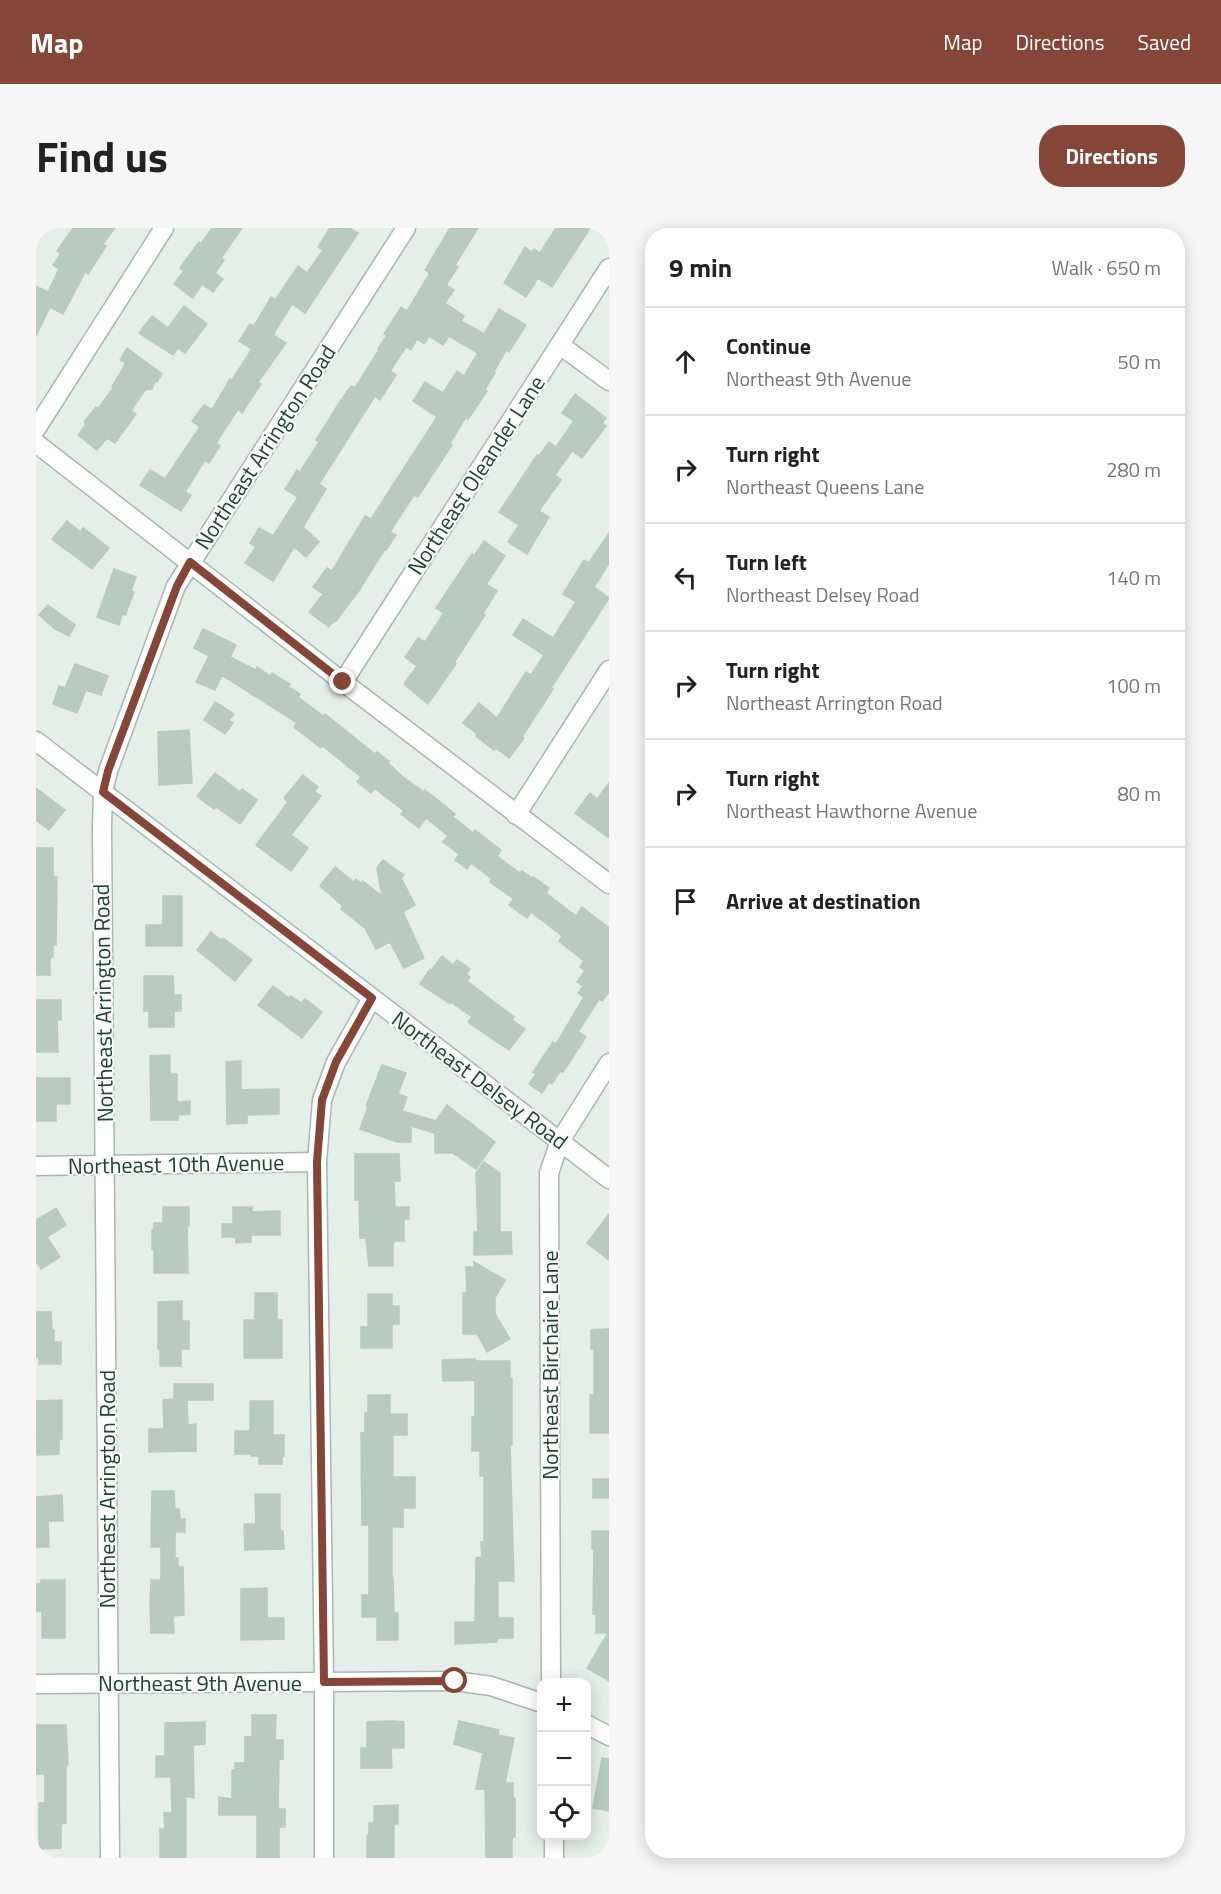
<!DOCTYPE html>
<html lang="en">
<head>
<meta charset="utf-8">
<style>
	:root { --surface:#fff; --page:#f6f6f6; --text:#222; --muted:#767676; --line:#e0e0e0; --accent:#854638 }
	body { margin:0; font-family:"Titillium Web",sans-serif; background:var(--page); color:var(--text) }
	.controls { position:absolute; right:18px; bottom:18px; display:grid; overflow:hidden; border-radius:12px; box-shadow:0 3px 15px #0003 }
	.controls button { width:54px; height:54px; display:grid; place-items:center; padding:0; border:0; border-bottom:2px solid var(--line); background:var(--surface); color:var(--text); font:30px sans-serif }
	.stop { position:absolute; width:18px; height:18px; margin:-14px; border:4px solid #854638; border-radius:50%; background:#fff }
	.stop.end { background:#854638; border-color:#fff; box-shadow:0 2px 6px #0008 }
	.list { margin:0; padding:0; list-style:none }
	h2 { display:flex; justify-content:space-between; align-items:center; height:78px; margin:0; padding:0 24px; font-size:26px }
	h2 small { font-size:20px; font-weight:400; color:var(--muted) }
	.list li { display:grid; grid-template-columns:39px 1fr auto; gap:18px; align-items:center; box-sizing:border-box; height:108px; padding:0 24px; border-top:2px solid var(--line) }
	.list b { display:block; font-size:22px; white-space:nowrap }
	.list p { margin:0; font-size:20px; white-space:nowrap; color:var(--muted) }
	.list em { font-size:20px; font-style:normal; color:var(--muted) }
	.icon { flex:none; width:33px; height:33px; fill:none; stroke:currentColor; stroke-width:2; stroke-linecap:round; stroke-linejoin:round }
	.map { position:relative; flex:none; width:573px; height:1630px; overflow:hidden; border-radius:24px }
	header { display:flex; align-items:center; gap:36px; box-sizing:border-box; height:84px; padding:0 30px; background:var(--accent); color:#fff }
	header strong { font-size:28px }
	nav { display:flex; gap:33px; margin-inline-start:auto; font-size:21px }
	.intro { display:flex; align-items:center; justify-content:space-between; box-sizing:border-box; height:144px; padding:0 36px }
	h1 { margin:0; font-size:42px }
	.button { padding:15px 27px; border-radius:24px; background:var(--accent); color:#fff; font-size:21px; font-weight:700 }
	main { display:flex; gap:36px; padding:0 36px }
	aside { flex:1; background:var(--surface); border-radius:24px; box-shadow:0 3px 15px #0003 }
	.map>svg:first-child { display:block }
	.building { fill:#b9cac2; stroke:#b6cac0; stroke-width:1.5 }
	.lines { fill:none; stroke-linecap:round; stroke-linejoin:round }
	.minor-casing { stroke:#a6b8b1; stroke-width:21 }
	.minor { stroke:#fff; stroke-width:18 }
	.route { stroke:#854638; stroke-width:8 }
	.labels { text-anchor:middle; dominant-baseline:central; stroke-width:4.5; stroke-linejoin:round; paint-order:stroke }
	.street-label { font-size:22px; fill:#214338; stroke:#f6fbf8 }
</style>
</head>
<body>
<header>
<strong>Map</strong>
<nav><a>Map</a><a>Directions</a><a>Saved</a></nav>
</header>
<div class="intro"><h1>Find us</h1><a class="button">Directions</a></div>
<main>
<div class="map">
<svg width="573" height="1630" viewBox="0 0 573 1630">
	<rect width="100%" height="100%" fill="#e4efea"/>
	<g class="building">
		<path d="M37 0H79L67 16 70 18 52 46 49 44 27 86 14 79 0 108V58L12 64 23 41 17 37 25 25 21 23Z"/>
		<path d="M176 0H206L185 30 188 32 179 45 187 51 177 64 166 56 157 70 138 56 148 43 144 40 163 14 165 16Z"/>
		<path d="M294 0H313L322 5 269 85 256 76 237 107 250 115 222 154 225 156 206 185 202 181 180 215 184 218 173 235 169 232 149 264 155 267 145 283 104 257 114 242 129 251 164 199 156 193 168 177 176 182 194 151 196 152 216 121 203 113 214 96 218 98 235 69 239 72 262 38 271 45 287 22 282 19Z"/>
		<path d="M414 0H442L419 37 422 39 410 57 418 62 409 75 428 88 425 93 448 106 463 81 490 97 473 124 470 122 458 144 459 145 449 161 451 163 432 191 430 189 414 215 416 217 393 252 382 269 378 267 354 304 360 307 350 322 349 321 322 364 300 393 298 392 293 399 273 384 287 366 277 359 291 340 296 343 329 288 335 291 401 189 377 173 389 154 407 165 421 143 428 148 442 125 413 108 407 117 393 108 388 116 381 111 375 122 370 119 354 143 360 147 344 172 339 168 283 256 290 261 267 299 283 314 270 329 258 319 237 353 209 335 220 319 214 315 223 300 237 308 262 269 249 261 261 242 264 244 283 214 280 212 303 175 315 158 319 160 343 122 342 121 351 107 348 106 365 79 371 83 394 45 389 42Z"/>
		<path d="M520 0H554L516 59 502 50 490 69 468 55 489 19 496 24 498 21 504 25Z"/>
		<path d="M148 78 171 96 149 125 142 120 137 127 103 105 116 88 132 100Z"/>
		<path d="M91 120 126 146 121 154 119 153 116 161 109 162 95 183 100 186 79 215 71 210 61 222 42 207 50 196 48 194 60 179 62 181 77 160 76 159 90 135 84 132Z"/>
		<path d="M539 166 570 190 566 195 570 198 546 230 536 223 519 247 525 252 503 283 513 289 491 326 472 314 483 297 463 284 501 227 503 228 513 214 520 219 538 193 526 185Z"/>
		<path d="M31 293 45 304 47 300 73 320 56 341 16 311Z"/>
		<path d="M573 305V335L558 359 573 370 515 460 517 461 486 509 488 510 473 530 460 520 458 522 440 508 441 506 427 495 443 475 461 490 490 444 495 447 508 427 477 407 487 391 517 410 540 374 527 366 548 332 553 335Z"/>
		<path d="M448 313 469 328 450 356 461 363 447 385 449 387 418 435 420 436 392 476 368 456 381 438 369 429 382 410 389 414 408 385 400 380 436 326 438 328Z"/>
		<path d="M78 341 100 349 95 363 98 364 89 387 86 386 83 397 61 389Z"/>
		<path d="M12 377 39 397 33 408 19 401 3 387Z"/>
		<path d="M167 401 200 417 194 429 220 442 221 439 234 448 236 445 254 456 252 459 264 466 262 469 287 488 289 486 339 526 341 524 353 533 352 535 367 549 388 564 389 562 419 586 417 589 437 605 439 602 465 622 461 628 484 645 486 643 496 650 497 649 513 660 510 665 540 688 546 679 573 700V764L566 773 563 771 542 804 550 809 527 844 524 843 516 856 513 854 506 865 493 856 500 846 497 844 517 814 520 816 548 769 542 765 547 758 541 754 549 743 544 739 548 733 523 713 526 708 495 684 491 690 473 677 478 671 454 654 456 651 435 635 431 641 419 632 423 626 407 614 412 608 390 590 383 600 365 586 368 583 338 560 335 565 321 554 325 549 287 518 285 520 258 499 261 495 186 447 179 462 160 454 173 428 158 420Z"/>
		<path d="M39 436 72 448 65 467 50 462 41 485 17 476 23 458 29 460Z"/>
		<path d="M179 474 198 486 193 492 197 495 189 506 168 492Z"/>
		<path d="M153 502 156 555 123 557 122 504Z"/>
		<path d="M179 545 204 564 206 561 221 572 204 596 180 579 178 581 161 568Z"/>
		<path d="M267 547 282 559 278 564 285 568 255 607 272 620 255 643 220 617 252 574 248 570Z"/>
		<path d="M573 555V610L539 585 554 565 561 571Z"/>
		<path d="M0 560 29 582 13 602 0 592Z"/>
		<path d="M0 620H17V649H21L20 717H17V729H14V747H0Z"/>
		<path d="M347 632 368 647 365 650 379 677 367 684 388 730 368 740 354 714 340 721 329 700 305 681 307 678 284 658 299 639 318 654 320 651 326 656 327 653 346 668 341 640Z"/>
		<path d="M127 668H146V718H110V697H127Z"/>
		<path d="M175 704 185 712 187 710 216 732 199 753 161 722Z"/>
		<path d="M406 728 417 737 421 732 434 741 430 747 434 749 431 753 478 789 476 792 489 801 473 822 432 794 436 789 415 774 414 776 384 756 394 741 395 743Z"/>
		<path d="M108 748H137L138 767H145V783H138V799H113V783H108Z"/>
		<path d="M237 758 253 770 255 768 265 775 269 771 286 784 266 810 222 777Z"/>
		<path d="M0 772H25V792H21L22 824H0Z"/>
		<path d="M134 827V846H141V874L154 873V886L142 887V892H115L114 828Z"/>
		<path d="M205 833V862L243 861V886L211 887V895L191 896 190 834Z"/>
		<path d="M346 837 370 845 362 866 371 869 366 883 400 893 411 877 459 914 440 941 417 925H399V905L375 898V914H361L324 901 332 879 330 878Z"/>
		<path d="M0 850H34V876H20V893H0Z"/>
		<path d="M319 926H363L364 953H358L359 979H373V991H368V1013H357V1038H333L330 1010H324L323 972H319Z"/>
		<path d="M448 934 464 945V1004H475L476 1026 438 1027V1004H442L440 945Z"/>
		<path d="M127 979H153V998H151L152 1045H118V1021H116V1002L118 1001V995H127Z"/>
		<path d="M197 979H216V984L244 983V1007H215V1014L200 1015V1009H186V996H197Z"/>
		<path d="M20 980 30 997 11 1009 24 1029 5 1041 0 1033V991L1 992Z"/>
		<path d="M573 986V1032L551 1015Z"/>
		<path d="M438 1034 469 1052 459 1070V1086L474 1111 451 1124 441 1106H427V1065H431L430 1039H438Z"/>
		<path d="M219 1065H241V1092H246V1130H208V1092H219Z"/>
		<path d="M332 1066H356V1078H363V1096H356V1120H325V1099H332Z"/>
		<path d="M146 1073V1093H153V1121H145V1138H124V1121H122V1074Z"/>
		<path d="M0 1084H15L16 1102H18V1114H25V1136H3V1129H0Z"/>
		<path d="M573 1101V1205H554V1167H558V1121H555V1102Z"/>
		<path d="M440 1131 435 1133H474V1150H476V1217H474L478 1353H462V1390H477V1410H461V1414L419 1416V1394H439L440 1330 446 1329 445 1314H448V1248H444V1223H436V1189H439V1152L407 1153 406 1132Z"/>
		<path d="M138 1156H177V1172H151L152 1197 160 1196V1223L113 1224V1201H128L127 1172 138 1171Z"/>
		<path d="M332 1167H354V1186H371V1207H357V1249H379V1280H367V1299H356V1351L357 1350 358 1385H362V1412H341V1389H326V1367H333V1297H326L325 1205H329V1185H332Z"/>
		<path d="M26 1172V1211H23V1226L1 1227 0 1173Z"/>
		<path d="M214 1173H237V1207H248V1228H246V1236H223V1228H215V1226H199V1203H214Z"/>
		<rect x="557" y="1251" width="16" height="19"/>
		<path d="M116 1263H138L139 1281H143L144 1291H149V1304H139V1330H142V1339H147L148 1387 137 1388 138 1405H115L114 1376 115 1352H125V1319H115Z"/>
		<path d="M219 1266H244V1303H247L248 1321 209 1322 208 1296H220Z"/>
		<path d="M26 1267 27 1293H12L13 1319H0V1269Z"/>
		<path d="M556 1303H573V1453L551 1440 572 1405H560V1386H557L558 1321H556Z"/>
		<path d="M5 1352H29V1410H6V1383H0V1356H5Z"/>
		<path d="M231 1360V1390H248V1411L205 1412V1361Z"/>
		<path d="M216 1487H240L239 1512H247V1531H243L242 1581H249V1599H243V1630H221V1587H183V1569L196 1571V1542H199V1535H209V1509H216Z"/>
		<path d="M355 1493 368 1494V1520H355L356 1540H325V1520H331V1494Z"/>
		<path d="M423 1493 463 1502 462 1507 478 1510 469 1555H477V1570H479V1609H476V1630H450L449 1561H440L447 1525 418 1516Z"/>
		<path d="M169 1494V1516L157 1517 158 1570 150 1568V1630H124V1601H129L128 1585H136L135 1549H120V1528H129V1495Z"/>
		<path d="M0 1497H30L32 1537H30V1595L25 1596V1620L3 1621V1575H9V1546H0Z"/>
		<path d="M566 1530 573 1531V1583L557 1580Z"/>
		<path d="M362 1577V1596H358V1630H331V1608H333V1595H338V1578Z"/>
	</g>
	<g class="lines">
		<g class="minor-casing">
			<g id="minor">
				<path d="M524 117 573 153"/>
				<path d="M0 201 128 0"/>
				<path d="M0 215 307 454 573 656"/>
				<path d="M307 454 573 40"/>
				<path d="M0 513 573 951"/>
				<path d="M480 587 573 442"/>
				<path d="M0 938 281 934"/>
				<path d="M515 1454 513 945 524 913 573 835"/>
				<path d="M0 1456 419 1453 455 1458 506 1475"/>
				<path d="M550 1496 573 1508"/>
				<path d="M518 1608V1630"/>
				<path d="M74 1630 66 600 67 564 72 543 140 358 370 0"/>
				<path d="M288 1630V1454L281 934 286 872 300 834 336 770"/>
			</g>
		</g>
		<use href="#minor" class="minor"/>
	</g>
	<g class="lines">
		<path class="route" d="M307 454 154 334 141 358 72 543 67 564 336 770 300 834 286 872 281 934 288 1454 419 1453"/>
	</g>
	<g class="labels">
		<g class="street-label">
			<text transform="translate(229 219) rotate(-57)">Northeast Arrington Road</text>
			<text transform="translate(440 247) rotate(-57)">Northeast Oleander Lane</text>
			<text transform="translate(67 775) rotate(-91)">Northeast Arrington Road</text>
			<text transform="translate(444 852) rotate(37)">Northeast Delsey Road</text>
			<text transform="translate(140 936) rotate(-1)">Northeast 10th Avenue</text>
			<text transform="translate(514 1137) rotate(-90)">Northeast Birchaire Lane</text>
			<text transform="translate(71 1261) rotate(-90)">Northeast Arrington Road</text>
			<text x="164" y="1455">Northeast 9th Avenue</text>
		</g>
	</g>
</svg>
<div class="controls">
<button>+</button>
<button>−</button>
<button><svg class="icon" aria-label="locate" viewBox="0 0 24 24"><circle cx="12" cy="12" r="6"/><path d="M12 2v4M12 18v4M2 12h4M18 12h4"/></svg></button>
</div>
<div class="stop" style="left:419px;top:1453px"></div>
<div class="stop end" style="left:307px;top:454px"></div>
</div>
<aside>
<h2>9 min<small>Walk · 650 m</small></h2>
<ul class="list">
<li><svg class="icon" aria-label="ahead" viewBox="0 0 24 24"><path d="M12 20V5M6 11l6-6 6 6"/></svg><div><b>Continue</b><p>Northeast 9th Avenue</p></div><em>50 m</em></li>
<li><svg class="icon" aria-label="right" viewBox="0 0 24 24"><path d="M7 20v-9h11M14 6l5 5-5 5"/></svg><div><b>Turn right</b><p>Northeast Queens Lane</p></div><em>280 m</em></li>
<li><svg class="icon" aria-label="left" viewBox="0 0 24 24"><path d="M17 20v-9H6M10 6l-5 5 5 5"/></svg><div><b>Turn left</b><p>Northeast Delsey Road</p></div><em>140 m</em></li>
<li><svg class="icon" aria-label="right" viewBox="0 0 24 24"><path d="M7 20v-9h11M14 6l5 5-5 5"/></svg><div><b>Turn right</b><p>Northeast Arrington Road</p></div><em>100 m</em></li>
<li><svg class="icon" aria-label="right" viewBox="0 0 24 24"><path d="M7 20v-9h11M14 6l5 5-5 5"/></svg><div><b>Turn right</b><p>Northeast Hawthorne Avenue</p></div><em>80 m</em></li>
<li><svg class="icon" aria-label="arrive" viewBox="0 0 24 24"><path d="M6 21V4h12l-3 4 3 4H6"/></svg><div><b>Arrive at destination</b></div></li>
</ul>
</aside>
</main>
</body>
</html>
